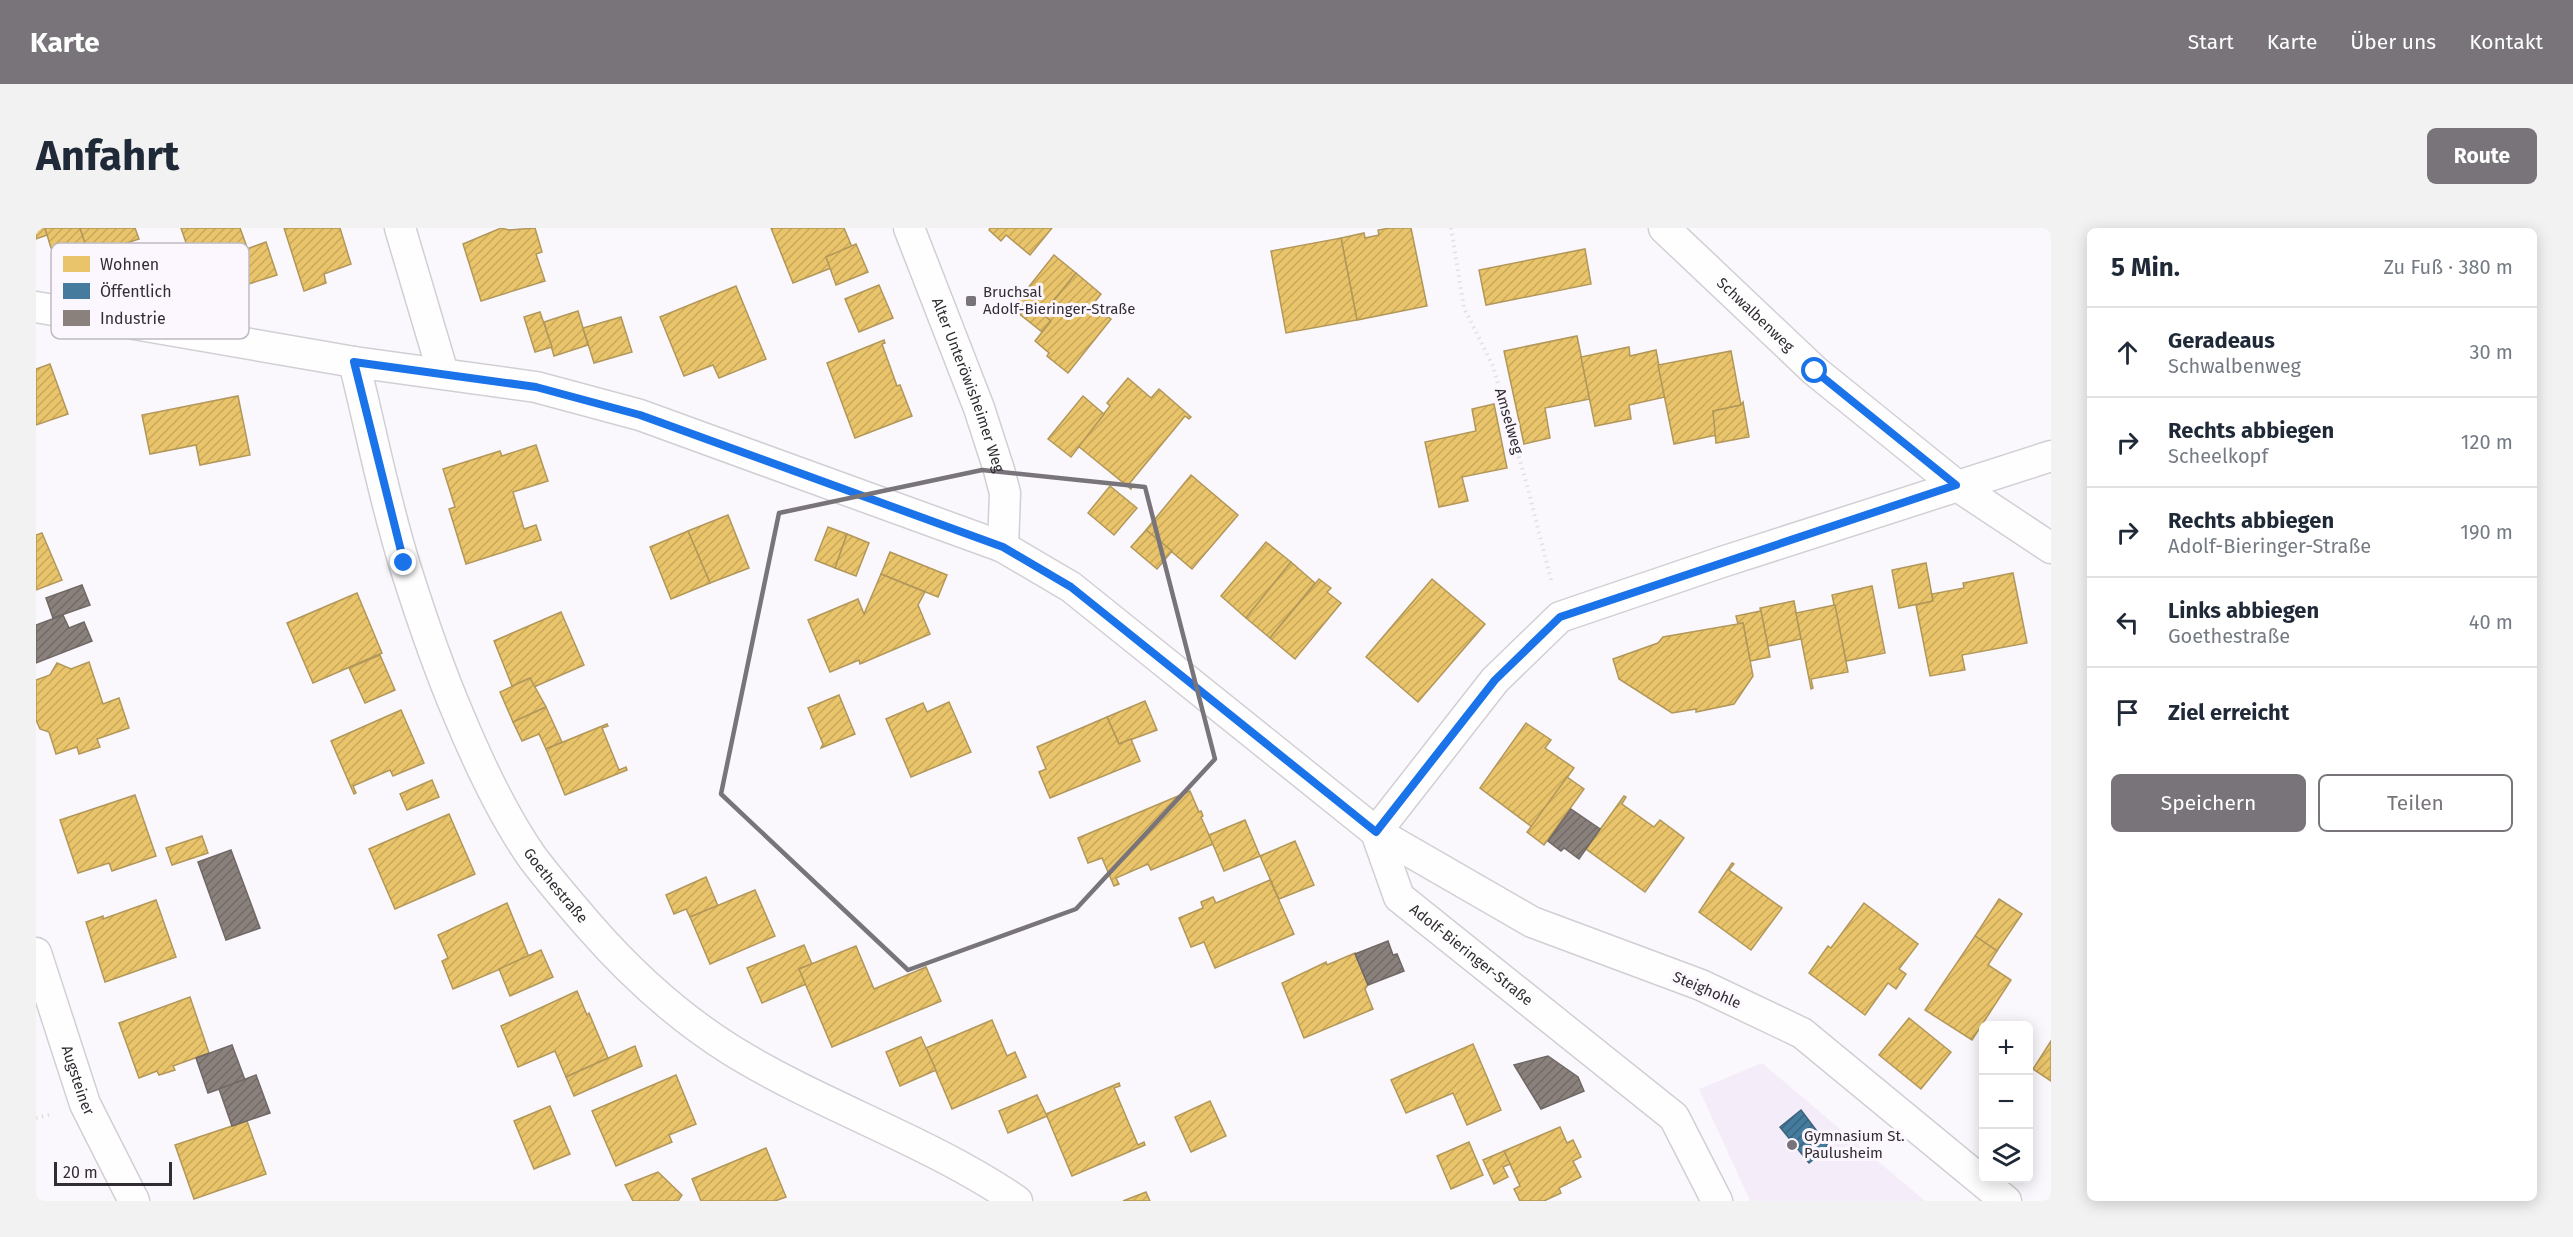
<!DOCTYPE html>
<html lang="de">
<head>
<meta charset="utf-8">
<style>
	:root { --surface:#fff; --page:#f2f2f3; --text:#1f2937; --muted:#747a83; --line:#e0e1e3; --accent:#78747a }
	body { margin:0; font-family:"Fira Sans",sans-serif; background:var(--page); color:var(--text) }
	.controls { position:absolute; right:18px; bottom:18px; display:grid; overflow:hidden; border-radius:9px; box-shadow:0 3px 15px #0003 }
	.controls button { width:54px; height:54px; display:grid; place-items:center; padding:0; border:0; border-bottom:2px solid var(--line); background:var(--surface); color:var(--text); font:30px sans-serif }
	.scale { position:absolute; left:18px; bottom:15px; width:118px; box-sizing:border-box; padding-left:6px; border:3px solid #322d33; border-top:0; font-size:16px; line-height:21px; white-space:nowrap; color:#322d33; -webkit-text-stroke:4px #fcf7fe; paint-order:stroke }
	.stop { position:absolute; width:18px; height:18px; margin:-14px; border:4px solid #1a73e8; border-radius:50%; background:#fff }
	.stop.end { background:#1a73e8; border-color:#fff; box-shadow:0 2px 6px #0008 }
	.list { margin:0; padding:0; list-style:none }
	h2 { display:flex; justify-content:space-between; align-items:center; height:78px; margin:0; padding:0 24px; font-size:26px }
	h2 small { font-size:20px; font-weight:400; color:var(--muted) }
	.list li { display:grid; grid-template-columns:39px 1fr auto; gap:18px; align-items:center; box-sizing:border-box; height:90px; padding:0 24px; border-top:2px solid var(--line) }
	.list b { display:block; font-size:22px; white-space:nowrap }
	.list p { margin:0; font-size:20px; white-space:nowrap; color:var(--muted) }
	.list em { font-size:20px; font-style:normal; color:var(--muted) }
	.actions { display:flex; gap:12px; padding:18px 24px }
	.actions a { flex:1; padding:14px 0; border:2px solid var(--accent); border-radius:9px; text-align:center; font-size:21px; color:var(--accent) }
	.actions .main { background:var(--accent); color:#fff }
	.icon { flex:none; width:33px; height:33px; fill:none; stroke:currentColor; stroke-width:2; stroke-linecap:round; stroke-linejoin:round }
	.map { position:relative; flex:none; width:2015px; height:973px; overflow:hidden; border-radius:9px }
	header { display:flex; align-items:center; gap:36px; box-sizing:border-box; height:84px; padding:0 30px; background:var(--accent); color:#fff }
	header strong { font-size:28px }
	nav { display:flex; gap:33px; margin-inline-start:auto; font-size:21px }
	.intro { display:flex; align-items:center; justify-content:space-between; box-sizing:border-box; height:144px; padding:0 36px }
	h1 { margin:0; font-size:42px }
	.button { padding:15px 27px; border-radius:9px; background:var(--accent); color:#fff; font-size:21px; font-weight:700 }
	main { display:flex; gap:36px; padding:0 36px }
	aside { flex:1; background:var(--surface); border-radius:9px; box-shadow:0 3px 15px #0003 }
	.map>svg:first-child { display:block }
	.built { fill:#f4ecf8 }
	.homes { fill:url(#homes-hatch); stroke:#b2975a; stroke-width:1.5 }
	.public { fill:url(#public-hatch); stroke:#3f647d; stroke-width:1.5 }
	.industry { fill:url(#industry-hatch); stroke:#706866; stroke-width:1.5 }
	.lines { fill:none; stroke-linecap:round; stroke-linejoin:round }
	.street-casing { stroke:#d2cfd4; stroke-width:33 }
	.path { stroke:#e2e0e2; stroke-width:4; stroke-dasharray:1.5 4.5; stroke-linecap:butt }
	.street { stroke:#fefeff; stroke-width:30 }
	.route { stroke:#1a73e8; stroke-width:8 }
	.marked { fill:none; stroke:#78747a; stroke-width:4.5; stroke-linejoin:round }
	.poi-dot { fill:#78747a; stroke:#fcf7fe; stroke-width:2 }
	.labels { text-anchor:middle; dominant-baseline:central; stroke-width:6; stroke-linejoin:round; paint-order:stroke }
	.poi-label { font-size:15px; fill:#322d33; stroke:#fcf7fe; text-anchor:start }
	.street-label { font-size:15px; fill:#322d33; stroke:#fcf7fe }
	.key { fill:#fcf7fe; stroke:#bfbac1; stroke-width:1.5 }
	.key-label { font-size:16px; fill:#322d33 }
</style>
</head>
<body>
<header>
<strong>Karte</strong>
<nav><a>Start</a><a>Karte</a><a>Über uns</a><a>Kontakt</a></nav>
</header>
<div class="intro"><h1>Anfahrt</h1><a class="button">Route</a></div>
<main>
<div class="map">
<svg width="2015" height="973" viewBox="0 0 2015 973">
	<defs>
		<pattern id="homes-hatch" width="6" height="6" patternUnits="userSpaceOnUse" patternTransform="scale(1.5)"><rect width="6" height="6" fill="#e9c46a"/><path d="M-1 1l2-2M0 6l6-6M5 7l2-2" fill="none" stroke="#c8a95c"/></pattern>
		<pattern id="public-hatch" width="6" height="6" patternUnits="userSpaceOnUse" patternTransform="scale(1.5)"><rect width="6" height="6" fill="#457b9d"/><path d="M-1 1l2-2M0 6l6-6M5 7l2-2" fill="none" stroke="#3a6581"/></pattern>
		<pattern id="industry-hatch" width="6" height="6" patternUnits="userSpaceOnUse" patternTransform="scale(1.5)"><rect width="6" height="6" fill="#8a817c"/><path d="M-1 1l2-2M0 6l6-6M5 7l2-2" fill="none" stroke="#716a66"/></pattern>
	</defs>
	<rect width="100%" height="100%" fill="#fbf8fd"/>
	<path class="built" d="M1726 835 1889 973H1714L1663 861Z"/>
	<g class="homes">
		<path d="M0 0H9L11 7 0 11Z"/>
		<path d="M9 0H44L50 17 33 23 31 15 15 20Z"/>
		<path d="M44 0H99L103 11 53 27Z"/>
		<path d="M145 0H204L212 22 189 29 191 35 160 44Z"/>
		<path d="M248 0H304L315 36 288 46 290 55 268 63Z"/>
		<path d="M465 0 473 2 499 0 506 24 500 26 509 53 445 73 427 16Z"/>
		<path d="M735 0H808L816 19 790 29 795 40 757 55Z"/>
		<path d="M954 0H1016L994 27 970 7 965 13 953 2Z"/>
		<path d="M1354 0H1375L1391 78 1321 92 1305 10 1328 5 1329 10 1343 7 1342 2Z"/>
		<path d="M1305 10 1321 92 1250 105 1235 23Z"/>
		<path d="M230 14 241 47 197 61 189 29Z"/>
		<path d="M820 16 832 44 800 57 790 29Z"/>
		<path d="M1549 21 1555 56 1450 77 1443 42Z"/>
		<path d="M1018 27 1040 45 1007 86 1015 93 1006 104 976 80Z"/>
		<path d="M1040 45 1065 66 1057 76 1075 91 1032 145 1011 128 1013 125 999 113 1015 93 1007 86Z"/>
		<path d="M843 57 857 90 823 104 809 71Z"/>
		<path d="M700 58 730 131 683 150 677 137 648 148 624 89Z"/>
		<path d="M542 83 552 117 518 128 508 94Z"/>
		<path d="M504 84 516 119 499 124 488 89Z"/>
		<path d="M585 89 596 124 558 135 547 100Z"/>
		<path d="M1541 108 1554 171 1509 180 1514 210 1488 216 1468 123Z"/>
		<path d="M848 112 849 115 846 116 861 158 864 157 876 188 819 210 791 135Z"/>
		<path d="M1593 119 1594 128 1620 122 1629 169 1593 177 1595 191 1559 198 1545 129Z"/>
		<path d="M1695 123 1705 177 1677 183 1681 207 1638 216 1622 137Z"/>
		<path d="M14 136 32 186 0 197V141Z"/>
		<path d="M1092 150 1115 170 1123 161 1155 189 1153 191 1149 188 1093 256 1096 259 1095 261 1042 218 1074 178 1071 175Z"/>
		<path d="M202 168 214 227 164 237 160 217 114 226 106 187Z"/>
		<path d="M1047 168 1068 186 1035 229 1012 211Z"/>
		<path d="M1707 174 1713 209 1680 215 1677 183 1705 177Z"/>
		<path d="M1458 176 1471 240 1426 249 1432 273 1403 279 1389 214 1440 203 1436 181Z"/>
		<path d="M500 217 512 253 477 264 488 301 500 297 505 312 430 336 413 281 419 279 407 241 464 223 466 228Z"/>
		<path d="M1155 247 1202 287 1156 341 1110 302Z"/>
		<path d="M1074 258 1101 280 1078 307 1052 285Z"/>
		<path d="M692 287 713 340 674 355 652 303Z"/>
		<path d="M792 299 811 306 799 340 779 332Z"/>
		<path d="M1110 302 1136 323 1121 341 1095 319Z"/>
		<path d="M652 303 674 355 635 371 614 319Z"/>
		<path d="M6 305 26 352 0 362V307Z"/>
		<path d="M811 306 833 315 820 348 799 340Z"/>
		<path d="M1230 314 1255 334 1210 390 1185 368Z"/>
		<path d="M854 324 911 347 902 369 845 346Z"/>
		<path d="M1255 334 1279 355 1234 410 1210 390Z"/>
		<path d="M1890 335 1897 373 1863 380 1856 342Z"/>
		<path d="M1977 345 1991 415 1926 427 1929 442 1894 448 1880 377 1897 373 1896 366 1928 360 1927 355Z"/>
		<path d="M845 346 889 364 882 377 894 406 824 436 823 432 794 444 772 392 822 371 828 386Z"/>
		<path d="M1283 351 1295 360 1291 364 1305 375 1259 431 1234 410Z"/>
		<path d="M1396 351 1449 396 1382 474 1330 429Z"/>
		<path d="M1836 358 1849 425 1810 433 1796 367Z"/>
		<path d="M321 365 346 425 277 455 251 395Z"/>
		<path d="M1758 373 1765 411 1732 418 1724 380Z"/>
		<path d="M1799 377 1812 444 1775 451 1777 460 1775 461 1760 385Z"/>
		<path d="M1725 383 1734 429 1714 433 1707 395 1702 396 1700 388Z"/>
		<path d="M525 384 548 437 498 459 494 450 476 458 458 413Z"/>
		<path d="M1707 395 1717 448 1698 476 1660 484V481L1636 485 1583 451 1577 431 1622 415 1627 409Z"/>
		<path d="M344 427 359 462 329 475 313 440Z"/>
		<path d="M53 434 67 476 83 470 93 500 61 511 64 519 43 526 41 519 20 526 13 504 4 501 0 492V452L14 447 21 435 35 441Z"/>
		<path d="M494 450 510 479 477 494 464 464Z"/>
		<path d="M803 467 819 506 785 520 787 516 772 480Z"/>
		<path d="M1109 473 1121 502 1083 516 1071 489Z"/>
		<path d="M913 474 935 524 875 549 850 491 887 475 891 484Z"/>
		<path d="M510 479 526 514 510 521 503 506 486 513 477 494Z"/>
		<path d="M365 482 388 535 357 548 354 542 317 558 320 565 318 566 295 513Z"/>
		<path d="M1071 489 1083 516 1095 511 1104 533 1014 570 1003 544 1010 541 1001 519Z"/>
		<path d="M1490 495 1515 512 1509 520 1538 540 1496 599 1444 560Z"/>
		<path d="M571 496 572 498 566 500 583 542 590 539 591 542 529 567 510 521Z"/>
		<path d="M1531 549 1548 561 1508 617 1491 604Z"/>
		<path d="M396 552 403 569 371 582 364 566Z"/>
		<path d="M1154 563 1163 584 1165 583 1167 588 1165 589 1177 616 1115 642 1112 636 1080 650 1083 656 1078 658 1066 630 1052 635 1042 610Z"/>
		<path d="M99 567 120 628 76 643 73 635 42 645 24 592Z"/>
		<path d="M1588 568 1590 569 1586 576 1618 599 1624 592 1648 610 1609 664 1550 621Z"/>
		<path d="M413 586 439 646 359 681 333 621Z"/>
		<path d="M1209 592 1224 628 1188 643 1173 607Z"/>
		<path d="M166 608 172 625 136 637 130 620Z"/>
		<path d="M1259 613 1278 657 1243 671 1224 628Z"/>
		<path d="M1696 635 1698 636 1693 642 1746 680 1715 722 1663 684Z"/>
		<path d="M670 649 682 678 654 689 650 681 638 686 630 667Z"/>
		<path d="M1234 652 1258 706 1179 740 1168 714 1155 719 1143 690 1167 680 1165 674 1177 669 1180 675Z"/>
		<path d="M719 662 739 708 674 736 654 689Z"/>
		<path d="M1963 671 1986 686 1961 723 1939 708Z"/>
		<path d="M120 672 140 729 69 754 50 694 67 688V691Z"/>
		<path d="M471 675 493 729 417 761 406 733 412 730 402 707Z"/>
		<path d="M1828 675 1882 716 1863 741 1870 746 1860 761 1852 755 1829 787 1773 745 1792 718 1795 720Z"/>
		<path d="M1939 708 1961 723 1952 737 1975 752 1936 812 1889 782Z"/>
		<path d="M768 717 776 736 763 741 770 756 726 775 711 740Z"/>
		<path d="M820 718 838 761 890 739 905 773 796 819 763 741Z"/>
		<path d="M505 722 517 749 474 768 463 741Z"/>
		<path d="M1319 725 1332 757 1329 761 1337 781 1268 810 1246 755 1290 734 1291 737Z"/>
		<path d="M541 763 551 787 553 785 572 830 530 849 519 823 482 839 465 798Z"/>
		<path d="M154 769 173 825 137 838 139 842 123 847 121 843 103 850 83 795Z"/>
		<path d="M1873 790 1915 824 1885 861 1843 827Z"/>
		<path d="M956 792 971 828 979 824 990 849 916 881 890 820Z"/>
		<path d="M885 809 900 842 864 858 850 824Z"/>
		<path d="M2015 813V853L1997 841Z"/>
		<path d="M1437 816 1465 882 1431 897 1417 865 1370 885 1355 852Z"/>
		<path d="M599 818 606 838 538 868 530 849Z"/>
		<path d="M640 847 660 896 633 907 636 914 580 938 556 883Z"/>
		<path d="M1083 855 1084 858 1078 860 1102 917 1108 914 1109 917 1036 948 1010 886Z"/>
		<path d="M1001 867 1011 888 972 905 963 883Z"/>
		<path d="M1174 873 1190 908 1155 924 1139 889Z"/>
		<path d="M514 878 534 926 498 941 478 893Z"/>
		<path d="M211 893 230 946 158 971 139 917Z"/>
		<path d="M1524 899 1531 915 1537 912 1545 929 1537 933 1545 949 1523 960 1525 965 1508 973H1484L1478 961 1484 958 1468 923Z"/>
		<path d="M1433 914 1447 947 1415 961 1401 928Z"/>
		<path d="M730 920 750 969 739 973H665L656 951Z"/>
		<path d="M1468 923 1474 936 1467 939 1472 949 1458 956 1447 932Z"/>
		<path d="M622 944 646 967 642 973H597L589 957Z"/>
		<path d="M1110 964 1114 973H1087Z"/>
	</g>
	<path class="public" d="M1765 882 1793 919 1773 935 1744 899Z"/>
	<g class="industry">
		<path d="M46 357 54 377 17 390 10 370Z"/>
		<path d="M27 387 33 400 48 394 56 413 0 435V397Z"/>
		<path d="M1535 581 1564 601 1543 631 1528 620 1525 623 1512 613Z"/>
		<path d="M195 622 224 700 190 712 162 634Z"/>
		<path d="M1352 713 1357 727 1361 726 1368 743 1332 757 1319 726Z"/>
		<path d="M196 817 209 852 172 865 160 830Z"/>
		<path d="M1512 828 1542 849 1548 863 1505 881 1478 837Z"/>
		<path d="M220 847 234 885 196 898 183 861Z"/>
	</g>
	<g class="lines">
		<g class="street-casing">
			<g id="street">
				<path d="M364 0 407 145"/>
				<path id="s1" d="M873 0 943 180 963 242 969 265 967 319"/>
				<path id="s2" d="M1628 0 1779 143 1920 257 2015 320"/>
				<path id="s3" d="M0 79 318 134 500 159 604 187 967 319 1035 359 1340 604 1363 669 1638 889 1681 973"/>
				<path id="s4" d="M318 134C335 202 348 271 369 338 385 389 402 439 423 488 443 536 466 586 496 629 514 653 534 676 554 699 596 747 641 788 695 822 787 879 892 912 981 973"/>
				<path id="s5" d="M0 725 49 876 98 973"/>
				<path d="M1970 973 1766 805 1665 757 1496 694 1340 604 1459 452 1524 389 1686 334 2015 228"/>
			</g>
		</g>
		<g class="path">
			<path d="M1415 0 1428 80 1457 138 1492 261 1516 356"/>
			<path d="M0 890 16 886"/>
		</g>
		<use href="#street" class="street"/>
	</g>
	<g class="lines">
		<path class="route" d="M368 335 318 134 500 159 604 187 967 319 1035 359 1340 604 1459 452 1524 389 1920 257 1779 143"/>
	</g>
	<path class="marked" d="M946 242 1109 259 1179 531 1040 681 872 742 685 566 743 285Z"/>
	<g class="poi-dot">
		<rect x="929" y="67" width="12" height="12" rx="3"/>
		<circle cx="1756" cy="917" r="6"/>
	</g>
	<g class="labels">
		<g class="poi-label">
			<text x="947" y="64">Bruchsal<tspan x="947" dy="17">Adolf-Bieringer-Straße</tspan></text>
			<text x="1768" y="908">Gymnasium St.<tspan x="1768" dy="17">Paulusheim</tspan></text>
		</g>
		<g class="street-label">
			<text stroke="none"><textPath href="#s2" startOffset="126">Schwalbenweg</textPath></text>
			<text stroke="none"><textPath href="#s1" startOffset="168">Alter Unteröwisheimer Weg</textPath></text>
			<text transform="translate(1473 193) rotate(74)">Amselweg</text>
			<text stroke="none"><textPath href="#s4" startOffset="566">Goethestraße</textPath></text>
			<text stroke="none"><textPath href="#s3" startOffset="1632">Adolf-Bieringer-Straße</textPath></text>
			<text transform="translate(1671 762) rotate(23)">Steighohle</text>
			<text stroke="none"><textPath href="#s5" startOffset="134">Augsteiner</textPath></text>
		</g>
	</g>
	<rect x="15" y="15" width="198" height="96" rx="9" class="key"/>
	<rect x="27" y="28" width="27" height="16" fill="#e9c46a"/>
	<rect x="27" y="55" width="27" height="16" fill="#457b9d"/>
	<rect x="27" y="82" width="27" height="16" fill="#8a817c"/>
	<g class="key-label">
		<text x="64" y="42">Wohnen</text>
		<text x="64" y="69">Öffentlich</text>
		<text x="64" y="96">Industrie</text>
	</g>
</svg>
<div class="controls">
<button>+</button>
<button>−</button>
<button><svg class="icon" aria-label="layers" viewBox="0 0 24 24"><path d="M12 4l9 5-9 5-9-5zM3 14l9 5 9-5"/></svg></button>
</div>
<div class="scale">20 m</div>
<div class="stop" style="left:1779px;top:143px"></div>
<div class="stop end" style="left:368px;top:335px"></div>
</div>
<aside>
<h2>5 Min.<small>Zu Fuß · 380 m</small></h2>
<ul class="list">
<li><svg class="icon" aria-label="ahead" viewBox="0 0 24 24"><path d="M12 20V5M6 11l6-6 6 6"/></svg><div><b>Geradeaus</b><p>Schwalbenweg</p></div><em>30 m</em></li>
<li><svg class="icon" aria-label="right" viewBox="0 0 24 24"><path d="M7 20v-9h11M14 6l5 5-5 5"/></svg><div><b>Rechts abbiegen</b><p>Scheelkopf</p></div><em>120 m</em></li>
<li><svg class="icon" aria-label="right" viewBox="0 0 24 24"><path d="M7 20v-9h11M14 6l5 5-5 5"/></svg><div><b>Rechts abbiegen</b><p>Adolf-Bieringer-Straße</p></div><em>190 m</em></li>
<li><svg class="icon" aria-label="left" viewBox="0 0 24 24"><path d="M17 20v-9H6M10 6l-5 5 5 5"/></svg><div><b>Links abbiegen</b><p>Goethestraße</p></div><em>40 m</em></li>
<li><svg class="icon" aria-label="arrive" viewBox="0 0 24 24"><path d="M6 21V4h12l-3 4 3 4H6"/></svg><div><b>Ziel erreicht</b></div></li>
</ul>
<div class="actions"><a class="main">Speichern</a><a>Teilen</a></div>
</aside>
</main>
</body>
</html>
